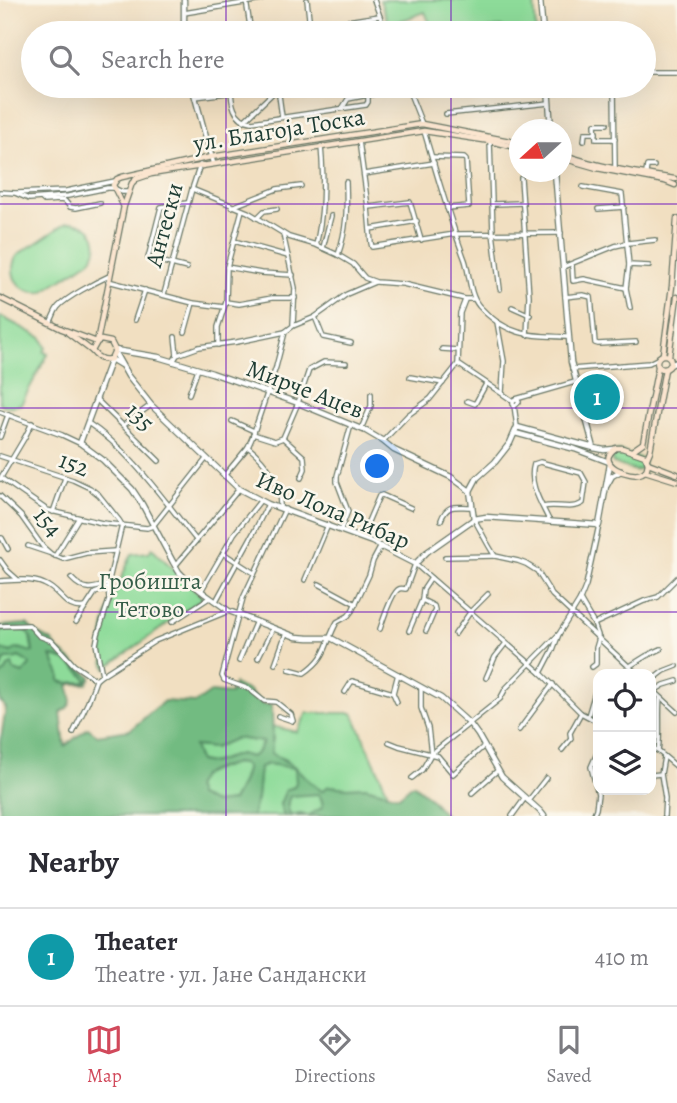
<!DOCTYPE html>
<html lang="en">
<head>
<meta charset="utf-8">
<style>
	:root { --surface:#fff; --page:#f7f7f7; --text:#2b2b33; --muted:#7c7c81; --line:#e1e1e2; --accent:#d1495b }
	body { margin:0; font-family:Alegreya,serif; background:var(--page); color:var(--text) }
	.controls { position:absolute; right:21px; bottom:21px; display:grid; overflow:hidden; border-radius:14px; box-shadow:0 7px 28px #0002 }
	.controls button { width:63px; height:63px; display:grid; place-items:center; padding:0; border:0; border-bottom:2px solid var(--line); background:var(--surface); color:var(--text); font:35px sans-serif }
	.compass { position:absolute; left:509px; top:119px; width:63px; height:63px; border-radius:50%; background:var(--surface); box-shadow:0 7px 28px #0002; rotate:249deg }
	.you { position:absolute; left:378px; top:467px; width:24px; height:24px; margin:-18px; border:5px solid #fff; border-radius:50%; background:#1a73e8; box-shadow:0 0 0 10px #1a73e833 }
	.badge { display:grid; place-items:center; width:46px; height:46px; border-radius:50%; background:var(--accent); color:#fff; font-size:23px; font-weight:700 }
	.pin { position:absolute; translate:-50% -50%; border:4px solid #fff; box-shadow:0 2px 7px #0006 }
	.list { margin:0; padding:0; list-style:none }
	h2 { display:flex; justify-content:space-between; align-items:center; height:91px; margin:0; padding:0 28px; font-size:30px }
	h2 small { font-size:23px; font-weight:400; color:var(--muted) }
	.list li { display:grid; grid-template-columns:46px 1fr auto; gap:21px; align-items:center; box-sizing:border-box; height:98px; padding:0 28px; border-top:2px solid var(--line) }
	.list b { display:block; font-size:26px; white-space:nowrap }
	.list p { margin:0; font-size:23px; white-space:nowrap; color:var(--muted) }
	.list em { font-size:23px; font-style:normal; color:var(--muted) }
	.icon { flex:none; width:38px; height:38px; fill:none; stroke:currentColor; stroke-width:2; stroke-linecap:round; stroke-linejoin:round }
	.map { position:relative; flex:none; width:677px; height:816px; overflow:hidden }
	.search { position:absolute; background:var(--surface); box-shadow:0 7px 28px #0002; left:21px; right:21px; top:21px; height:77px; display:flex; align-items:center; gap:18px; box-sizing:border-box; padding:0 24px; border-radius:38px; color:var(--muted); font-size:26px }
	.sheet { height:189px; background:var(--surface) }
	nav { display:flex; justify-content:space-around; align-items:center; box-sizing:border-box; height:98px; border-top:2px solid var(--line); background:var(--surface); font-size:19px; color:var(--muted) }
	nav a { display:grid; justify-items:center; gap:4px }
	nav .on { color:var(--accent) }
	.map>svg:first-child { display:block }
	.green { fill:#8ddb99; stroke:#568c66; stroke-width:2 }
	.forest { fill:#72bb81; stroke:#487c5a; stroke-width:2; fill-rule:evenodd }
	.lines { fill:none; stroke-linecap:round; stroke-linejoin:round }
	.minor-casing { stroke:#687665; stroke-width:6 }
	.tertiary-casing { stroke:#687665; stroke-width:7 }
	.secondary-casing { stroke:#687665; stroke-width:7 }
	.minor { stroke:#fff; stroke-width:3.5 }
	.tertiary { stroke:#fff; stroke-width:4.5 }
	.secondary { stroke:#fbe5cf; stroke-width:4.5 }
	.grid { fill:none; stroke:#7b2cbf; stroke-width:2; stroke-opacity:0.55 }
	.labels { text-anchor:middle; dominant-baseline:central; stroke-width:5; stroke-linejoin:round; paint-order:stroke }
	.street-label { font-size:24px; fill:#1f3d34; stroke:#fbf7ec }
	.park-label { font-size:24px; fill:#355d48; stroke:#fbf7ec }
</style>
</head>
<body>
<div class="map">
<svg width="677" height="816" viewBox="0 0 677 816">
	<rect width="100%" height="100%" fill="#fbf7ec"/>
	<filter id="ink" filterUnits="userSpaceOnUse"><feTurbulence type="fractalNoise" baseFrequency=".0143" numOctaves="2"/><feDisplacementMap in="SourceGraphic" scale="14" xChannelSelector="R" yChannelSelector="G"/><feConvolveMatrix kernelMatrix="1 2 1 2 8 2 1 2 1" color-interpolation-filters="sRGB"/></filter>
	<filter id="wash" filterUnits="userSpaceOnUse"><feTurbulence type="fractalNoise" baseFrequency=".00686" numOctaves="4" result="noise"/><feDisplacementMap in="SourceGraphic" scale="28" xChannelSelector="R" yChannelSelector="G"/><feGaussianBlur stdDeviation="1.57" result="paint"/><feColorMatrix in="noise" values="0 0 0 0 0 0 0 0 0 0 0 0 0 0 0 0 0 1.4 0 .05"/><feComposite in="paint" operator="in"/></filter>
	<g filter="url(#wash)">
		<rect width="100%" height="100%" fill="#f1dfc1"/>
		<g class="green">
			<path d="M380 0H534L536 33H519L500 27 465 33H434L425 12 389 25Z"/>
			<path d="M73 222C94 226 103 241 91 260L42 292C32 293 23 291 17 282 11 274 12 262 18 255 22 251 28 248 33 245 44 238 55 230 66 223Z"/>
			<path d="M0 316 42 338 46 348 44 352 48 354 21 404C14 407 7 407 0 404Z"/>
			<path d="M619 451 642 459 644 462 642 469 635 471 613 463 611 456 614 452Z"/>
			<path d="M152 548 203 598 106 668C94 631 117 588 132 554L149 552Z"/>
			<path d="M8 629H26L29 632 33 653 20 648 12 652 0 649V631Z"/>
			<path d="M0 656 2 657V665L6 659H13L19 657 30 663V666L23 673 13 670 12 665 8 667 5 674 0 676Z"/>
			<path d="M51 656C64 657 79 669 87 680L85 682 67 683 60 681V675Z"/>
			<path d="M307 713H353L388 793 365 787 348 788 329 786 322 791 311 784 296 768 297 782 294 787 286 790 280 804 284 816H252L257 798 260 766 268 764 293 767 286 760 270 753 273 738 272 726 297 732Z"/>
			<path d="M236 738 263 742 257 753 251 757 240 754 211 763 199 761 194 746 214 748Z"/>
			<path d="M235 763 242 764 247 766 242 783 232 801 214 804 198 796 195 787 201 776 211 771Z"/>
			<path d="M304 794H319L322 801 323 807 308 816 300 814 291 816C287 809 286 804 290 796Z"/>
		</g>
		<path class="forest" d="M27 624 35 632 52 641 59 650 91 677 87 684H72L68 686C72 696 74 706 62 711L61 713 65 746 88 728 97 735 130 730 164 701 195 703 211 692 230 694 234 684 249 691 263 705 272 704C272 721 274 737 271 753 279 759 288 761 296 768 305 776 311 784 322 791L329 786 348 788 365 787 399 796 413 784 429 797 446 816H296L300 814 308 816 323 807 322 801 319 794 290 796C286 804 287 809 291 816H284L280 804 286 790 294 787 296 782 295 768 268 764 260 767 257 798 252 816H0V744L6 708 0 701V676L4 673H5L8 667 12 664 14 670 23 673 30 665 29 663 19 657 13 659H6L2 666 0 649 11 652C20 645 24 651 33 652L31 638 26 630 8 629 0 631V626ZM51 656C65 657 80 670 87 680L85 682 67 683 60 681V675ZM236 738 263 742 257 753 251 757 240 754 211 763 199 761 194 746 214 748ZM235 763 242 764 247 767 242 783 232 801 214 803 198 796 195 787 201 776 211 771Z"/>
	</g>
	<g filter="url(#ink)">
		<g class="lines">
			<g class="minor-casing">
				<g id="minor">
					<path d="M246 0 251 33"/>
					<path d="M307 0 310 27"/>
					<path d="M374 0 386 33"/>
					<path d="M184 13 262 0"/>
					<path d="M272 33 379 16"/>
					<path d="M644 72H677"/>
					<path d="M231 86C231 102 233 120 252 122L366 105 368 102V95L432 86"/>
					<path d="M407 86 422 124"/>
					<path d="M614 86 615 168"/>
					<path d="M278 88 282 117"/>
					<path d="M195 97 227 93 238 86"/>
					<path d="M343 107 348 99 368 95"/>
					<path d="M446 114 549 103"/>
					<path d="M244 121 280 86"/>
					<path d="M607 124H595L596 139H615"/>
					<path d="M424 131C437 175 449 218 465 260 470 275 469 294 479 306 506 336 531 336 568 337"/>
					<path d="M359 141 368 207 371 243 372 247 455 234 561 233"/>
					<path d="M490 141 493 233 500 289"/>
					<path d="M584 141 585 133H596"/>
					<path d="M432 157 464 158 466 160 469 206 447 208"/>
					<path d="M646 173 647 166H654"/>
					<path d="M364 174 434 163"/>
					<path d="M521 178 529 296 527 335"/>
					<path d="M583 187 622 194 629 265"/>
					<path d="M192 189 248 212 289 237 316 245 338 255 353 264 365 278 376 282 403 284 465 299H474"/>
					<path d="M0 192 15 193 29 199 68 196 107 188H114L122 192H128"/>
					<path d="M16 193 66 191 115 181"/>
					<path d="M42 199 44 201 60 200 65 201 70 207 76 208 100 203"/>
					<path d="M187 203 161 207 148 258 187 268"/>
					<path d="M493 204 523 203"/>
					<path d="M232 207 277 189 301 186"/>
					<path d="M369 207 410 202 421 240"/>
					<path d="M598 209 624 207"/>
					<path d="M257 218 264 211 277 209"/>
					<path d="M370 229 417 221"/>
					<path d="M283 234 295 288 293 324"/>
					<path d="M234 241 288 256"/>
					<path d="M316 245C324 213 324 179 321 146"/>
					<path d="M323 248 331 216"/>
					<path d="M338 255C347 229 347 210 346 182"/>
					<path d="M572 265 573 281 584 279 626 288"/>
					<path d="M227 267 261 273 293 275"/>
					<path d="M563 267 615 246 628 243 655 240"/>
					<path d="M108 281 193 303 224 307"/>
					<path d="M164 294 192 189 200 165"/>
					<path d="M565 297 583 295 591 297 595 343 598 344 636 342"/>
					<path d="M226 302 239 304 272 298H295"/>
					<path d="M512 307 530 315"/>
					<path d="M630 308 626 288 629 265 649 266"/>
					<path d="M315 317 323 337 351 343"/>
					<path d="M135 320 145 290"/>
					<path d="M497 322 504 361 502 392"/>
					<path d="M50 323C53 318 54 312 58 307 67 297 96 282 109 276"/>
					<path d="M185 332 193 303"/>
					<path d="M175 337 177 355"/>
					<path d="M218 345V327L226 302 227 267 242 210"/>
					<path d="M442 349 458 350"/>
					<path d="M173 362 177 355 199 347 237 342 285 332 293 326 315 317 347 294 375 282"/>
					<path d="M458 364 513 401"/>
					<path d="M572 369 649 363 657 359"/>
					<path d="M410 377 443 383"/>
					<path d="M189 394 198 369"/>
					<path d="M96 399 159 461"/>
					<path d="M515 399H517L519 402 516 405 513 404V401Z"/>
					<path d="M516 399 575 382"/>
					<path d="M467 401 475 404 486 384"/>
					<path d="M514 405 517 427"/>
					<path d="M0 412 62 435 79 443"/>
					<path d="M232 421 254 431"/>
					<path d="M88 423C130 450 165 502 197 541"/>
					<path d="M124 425 151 405"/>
					<path d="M361 429 371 406V394"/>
					<path d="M253 434 275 441 283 438 298 403 309 370 324 362 346 363"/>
					<path d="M0 437 8 415"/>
					<path d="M283 438 304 457 305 469 301 478"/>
					<path d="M383 441 408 415 430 399 458 364 460 313 465 300"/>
					<path d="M248 447C267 462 281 483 280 508"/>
					<path d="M0 456 73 480 90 488 99 495 119 520 122 525 108 584 109 600 98 634 96 644 102 675"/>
					<path d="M224 476 248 447 252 438 276 367 285 332"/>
					<path d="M1 478 47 510 102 523 147 528 153 526 206 459"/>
					<path d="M0 479 25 437 32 423"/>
					<path d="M0 496 21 516 43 547 51 554 63 559 86 553 115 551"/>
					<path d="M543 507C556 503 571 511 583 503L586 482 581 473 540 462 534 464C528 484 541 503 550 522"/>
					<path d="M53 512 65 478"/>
					<path d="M474 519C481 531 487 544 495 556L518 561 526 564 537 571 552 595 637 674"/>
					<path d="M441 520C447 503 456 507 471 507"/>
					<path d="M341 529 348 511 337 482V476L351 425"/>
					<path d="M358 536 367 524 379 496 382 495 411 508"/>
					<path d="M0 538H2L8 549"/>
					<path d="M28 546 49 553"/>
					<path d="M223 553 254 573"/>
					<path d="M55 556 78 519"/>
					<path d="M445 557 495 556"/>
					<path d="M0 560 8 571 17 579"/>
					<path d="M176 565 239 489"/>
					<path d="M71 578C84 592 93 589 108 584"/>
					<path d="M305 580 328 525"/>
					<path d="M0 581C14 580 31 578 44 584 62 591 64 611 86 607"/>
					<path d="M319 584 356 604"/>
					<path d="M201 591 234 534 260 501"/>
					<path d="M422 600 434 606 435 610 426 631"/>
					<path d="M580 600 594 624 598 635"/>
					<path d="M216 601 255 530 268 504"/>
					<path d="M76 622 95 593 108 588"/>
					<path d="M172 622 209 598"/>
					<path d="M594 624 644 601 658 597 677 578"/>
					<path d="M0 626 29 625 39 636 52 641 74 665 96 680"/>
					<path d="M380 629C383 620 392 592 399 589 401 588 404 589 406 589L415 564 541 673 581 713 598 722"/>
					<path d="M409 631 422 600 423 590 431 578"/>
					<path d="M455 634 471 611 488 594"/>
					<path d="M258 658 273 628"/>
					<path d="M239 661 256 621"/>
					<path d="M275 664 286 633"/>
					<path d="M630 666 646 656 661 649"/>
					<path d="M592 667 596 664V648L599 638"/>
					<path d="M289 669 304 673C329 656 324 645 337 622L348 616 352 611 369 575 373 561 381 546"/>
					<path d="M541 673 553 650 559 634 580 600 586 585 599 525"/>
					<path d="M486 678 495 657 506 643"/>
					<path d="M651 681 664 671 677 666"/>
					<path d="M421 688V708L428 728 431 754"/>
					<path d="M651 688 677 712"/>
					<path d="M654 691 664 685 677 681"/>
					<path d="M345 692 352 681 393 693"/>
					<path d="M397 702 393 693 398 674"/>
					<path d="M278 716 293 721 291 714 276 702 264 701 249 689 224 680 222 676 243 598 285 509"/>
					<path d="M588 716 595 692"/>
					<path d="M519 730 553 684"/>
					<path d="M73 733 88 702 96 680 102 675 155 641 229 611"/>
					<path d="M389 742 399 746 438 756 453 774 484 746"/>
					<path d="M651 748 658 751 677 767"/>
					<path d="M562 750 571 739 570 733 581 713"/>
					<path d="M658 751C661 733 658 716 660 698"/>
					<path d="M664 757 661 774 665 798 664 816"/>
					<path d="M651 775 661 774"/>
					<path d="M412 778 422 770 431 754 500 699 506 688 559 634"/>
					<path d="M472 793 498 770"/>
					<path d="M528 801 546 778"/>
					<path d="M512 816 525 798"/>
					<path d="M593 816 596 809 598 794 591 767 598 751"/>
				</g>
			</g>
			<g class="tertiary-casing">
				<g id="tertiary">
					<path d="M540 0 543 33"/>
					<path d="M184 33V0"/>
					<path d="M192 86 213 163"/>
					<path d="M548 86 551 130"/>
					<path d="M555 172 571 362 594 448"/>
					<path d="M115 350 158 357 212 373 298 403 366 431 383 441 394 450 451 477 470 491"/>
					<path d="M115 353 128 376 151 405 239 489 268 504 372 542 415 564 427 552 474 519 486 517 599 525 610 464"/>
					<path d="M121 365 111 359 80 443 103 460 132 489 142 504 173 562 179 572 186 579 205 594 229 611 296 637 308 638H331L441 698 470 724 478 735 502 777 540 811 544 816"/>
					<path d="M670 365 677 362"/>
					<path d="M515 433 575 449 609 462"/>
					<path d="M607 485 612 476 621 471"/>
					<path d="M474 519 470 491 477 478 495 462 510 443 517 427 594 448 604 450 614 449"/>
				</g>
			</g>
			<g class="secondary-casing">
				<g id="secondary">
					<path d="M562 154C598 167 637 173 675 179"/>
					<path d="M562 158 597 168 665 181 675 185"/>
					<path d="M123 205 113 185 117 179 122 177 211 157 422 124 520 143"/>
					<path d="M0 298 62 329 97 342 101 340 111 342 115 350 111 359C103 361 97 358 92 351L97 342 124 206 132 183 136 179 151 174 411 133 424 131 490 141 520 148"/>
					<path d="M68 333 92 351"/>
					<path d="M663 354 672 286 677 219"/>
					<circle cx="664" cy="362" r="7"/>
					<path d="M669 356 677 297"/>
					<path d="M616 448H622L645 456 648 463C647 468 647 471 642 473 631 479 592 464 616 448Z"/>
					<path d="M633 450 643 443 658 367"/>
					<path d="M647 458 650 451 665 369"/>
					<path d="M648 463 677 474"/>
					<path d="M645 471 677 481"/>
				</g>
			</g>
			<use href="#minor" class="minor"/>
			<use href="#tertiary" class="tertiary"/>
			<use href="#secondary" class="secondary"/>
		</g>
	</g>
	<path class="grid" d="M226 0V33M451 0V33M226 86V816M451 86V816M0 204H677M0 408H677M0 612H677"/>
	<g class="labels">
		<g class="street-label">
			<text transform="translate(279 130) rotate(-9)">ул. Благоја Тоска</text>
			<text transform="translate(164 225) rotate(-75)">Антески</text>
			<text transform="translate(305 389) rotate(21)">Мирче Ацев</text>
			<text transform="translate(140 417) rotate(45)">135</text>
			<text transform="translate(74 464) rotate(21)">152</text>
			<text transform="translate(333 510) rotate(23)">Иво Лола Рибар</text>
			<text transform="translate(48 522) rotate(51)">154</text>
		</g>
		<g class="park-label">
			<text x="150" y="581">Гробишта<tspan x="150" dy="28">Тетово</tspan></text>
		</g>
	</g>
</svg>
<div class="controls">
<button><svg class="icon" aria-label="locate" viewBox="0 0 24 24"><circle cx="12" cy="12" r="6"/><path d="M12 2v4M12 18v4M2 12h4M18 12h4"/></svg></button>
<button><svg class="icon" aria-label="layers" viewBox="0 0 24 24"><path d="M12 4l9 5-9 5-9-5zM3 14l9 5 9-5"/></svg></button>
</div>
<svg class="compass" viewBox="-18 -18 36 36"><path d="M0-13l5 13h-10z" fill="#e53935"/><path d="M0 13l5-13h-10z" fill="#7c7c81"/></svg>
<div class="you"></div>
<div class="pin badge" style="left:597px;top:397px;background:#0f9aa8">1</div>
<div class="search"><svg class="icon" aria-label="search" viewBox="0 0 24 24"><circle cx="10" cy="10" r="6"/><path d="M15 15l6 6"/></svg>Search here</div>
</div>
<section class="sheet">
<h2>Nearby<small></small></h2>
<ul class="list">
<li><span class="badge" style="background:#0f9aa8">1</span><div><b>Theater</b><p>Theatre · ул. Јане Сандански</p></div><em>410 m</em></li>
</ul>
</section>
<nav>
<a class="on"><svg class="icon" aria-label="map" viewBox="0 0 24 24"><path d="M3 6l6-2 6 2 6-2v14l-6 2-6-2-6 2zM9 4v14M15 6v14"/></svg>Map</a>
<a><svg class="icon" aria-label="directions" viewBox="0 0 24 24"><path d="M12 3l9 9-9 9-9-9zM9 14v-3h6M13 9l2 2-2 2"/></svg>Directions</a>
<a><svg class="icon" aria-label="saved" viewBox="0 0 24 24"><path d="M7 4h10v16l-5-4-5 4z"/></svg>Saved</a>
</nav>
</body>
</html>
